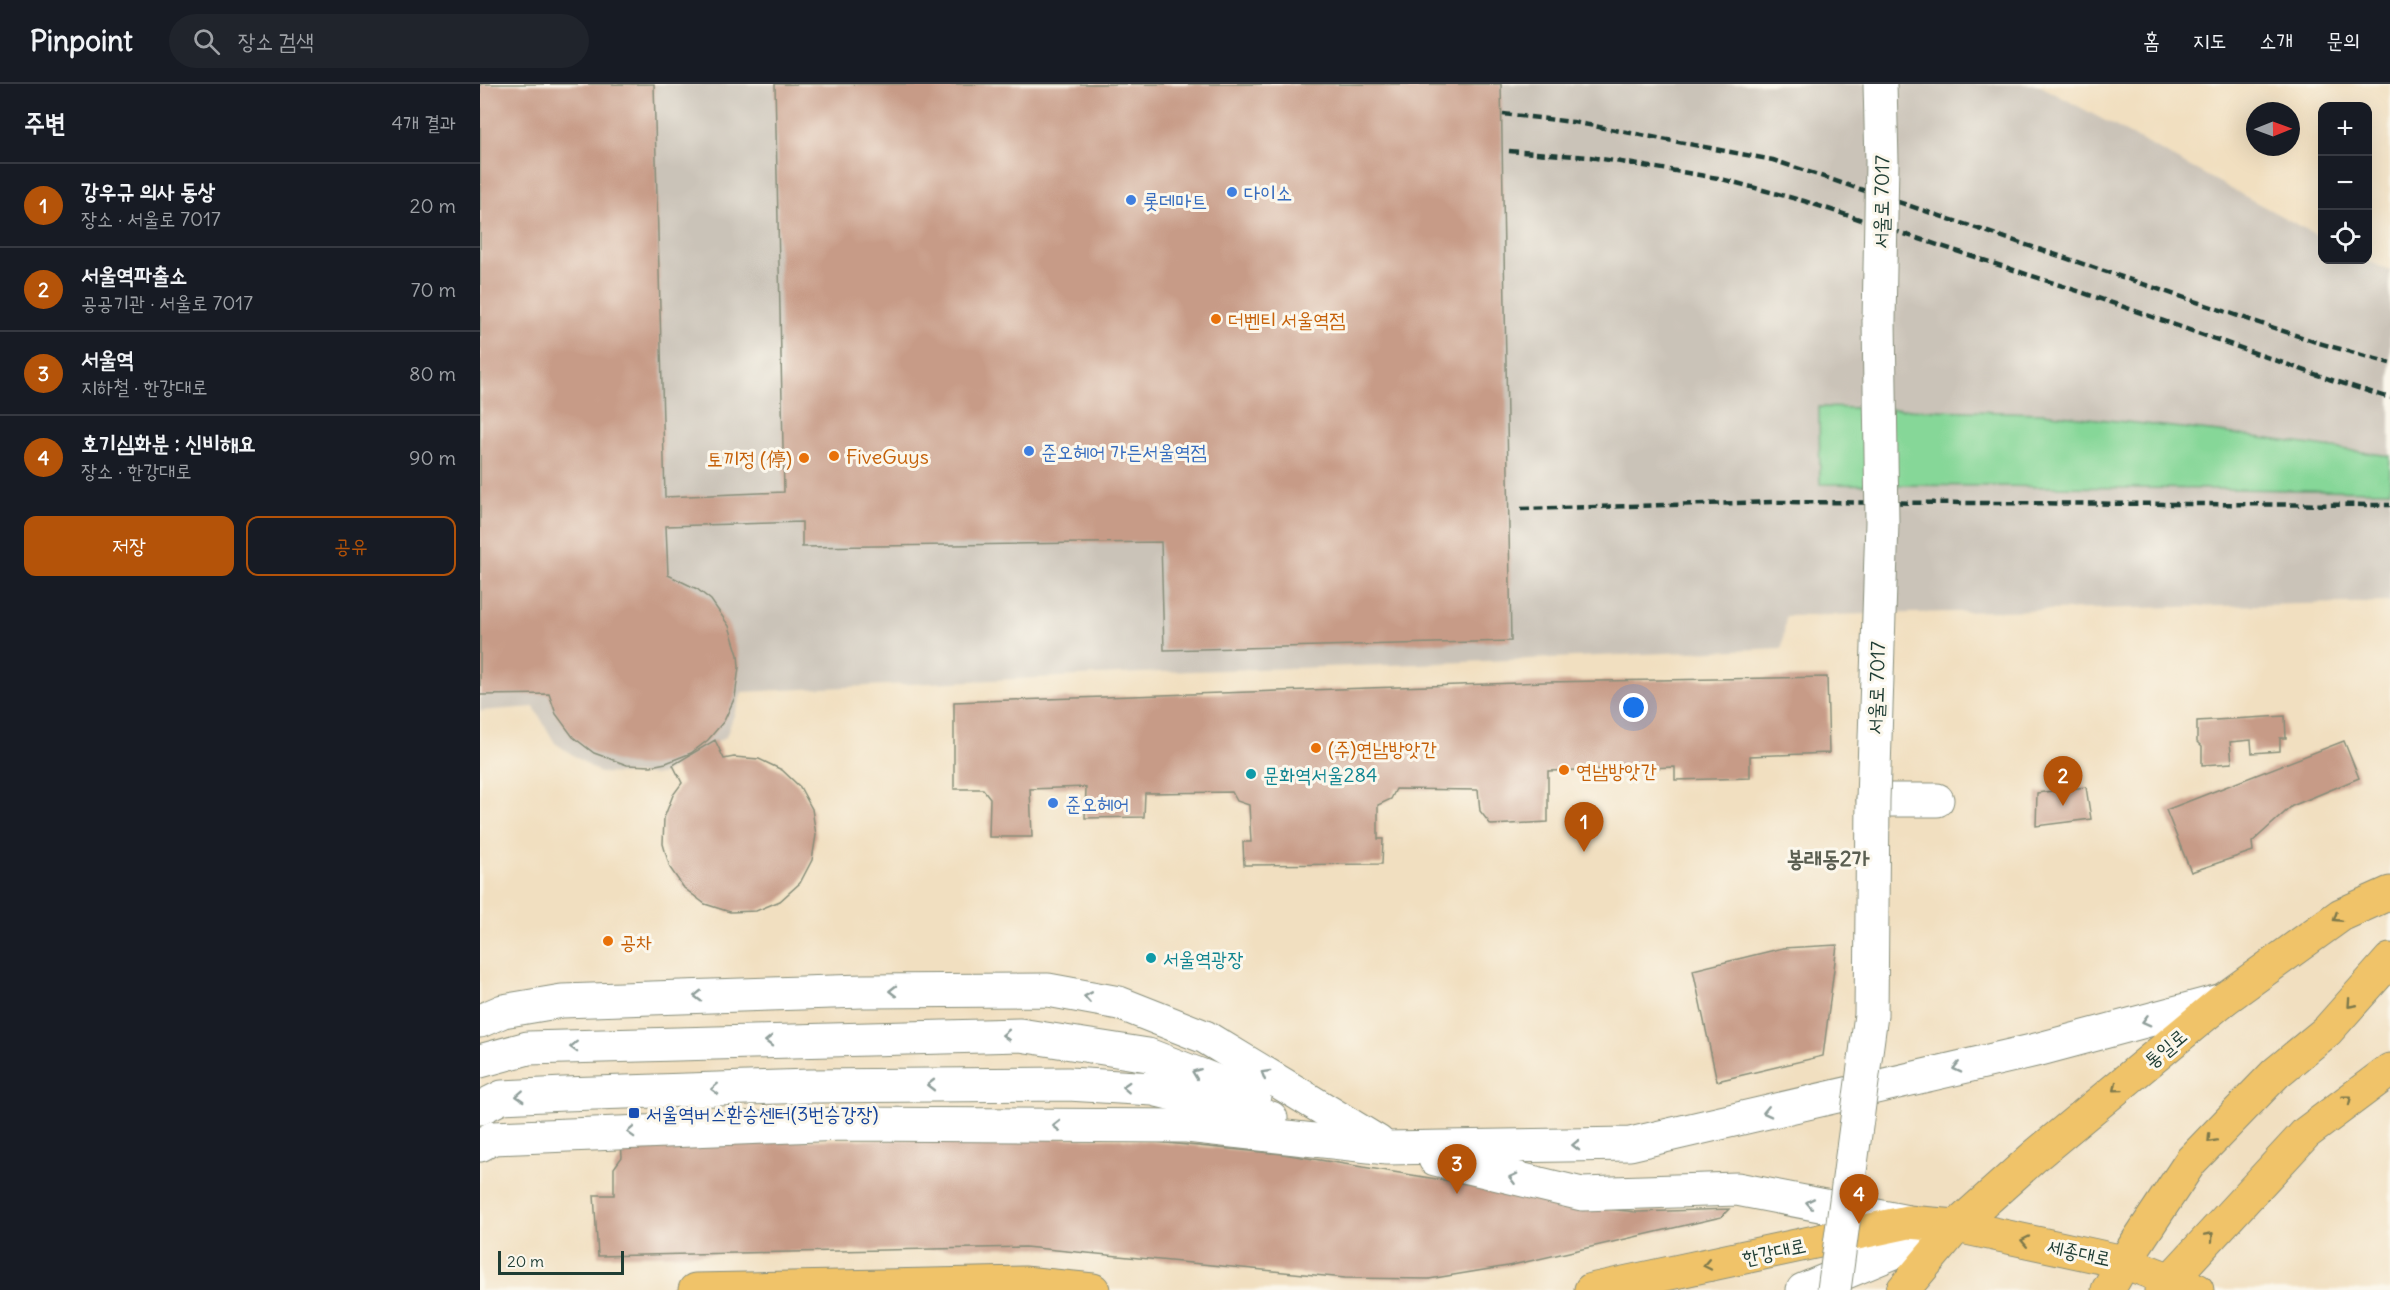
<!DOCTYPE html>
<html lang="ko">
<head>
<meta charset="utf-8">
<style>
	:root { --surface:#171b24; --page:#20242c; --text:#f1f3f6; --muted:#9ea1a6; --line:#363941; --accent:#b45309 }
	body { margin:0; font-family:Delius,"LXGW WenKai TC","Poor Story",sans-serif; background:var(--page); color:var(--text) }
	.controls { position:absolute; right:18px; top:18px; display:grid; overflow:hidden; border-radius:12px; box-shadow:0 6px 24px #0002 }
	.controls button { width:54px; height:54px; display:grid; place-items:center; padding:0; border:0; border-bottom:2px solid var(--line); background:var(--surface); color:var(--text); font:30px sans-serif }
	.compass { position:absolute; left:1766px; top:18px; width:54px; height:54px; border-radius:50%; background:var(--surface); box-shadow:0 6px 24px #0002; rotate:89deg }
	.scale { position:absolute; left:18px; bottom:15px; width:126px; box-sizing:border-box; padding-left:6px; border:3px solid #1f3d34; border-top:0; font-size:16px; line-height:21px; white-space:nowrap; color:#1f3d34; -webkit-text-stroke:4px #fbf7ec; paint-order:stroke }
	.you { position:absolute; left:1154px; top:624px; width:21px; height:21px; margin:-15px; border:4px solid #fff; border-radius:50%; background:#1a73e8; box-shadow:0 0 0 9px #1a73e833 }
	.badge { display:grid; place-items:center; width:39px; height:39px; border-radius:50%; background:var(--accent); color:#fff; font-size:20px; font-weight:700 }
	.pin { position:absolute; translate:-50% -50px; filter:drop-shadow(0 2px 3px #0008) }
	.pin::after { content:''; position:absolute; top:32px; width:21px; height:18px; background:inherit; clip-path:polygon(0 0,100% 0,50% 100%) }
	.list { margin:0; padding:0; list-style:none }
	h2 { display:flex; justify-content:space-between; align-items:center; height:78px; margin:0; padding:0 24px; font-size:26px }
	h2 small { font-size:20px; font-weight:400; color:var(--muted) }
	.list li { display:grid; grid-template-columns:39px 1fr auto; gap:18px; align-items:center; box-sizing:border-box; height:84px; padding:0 24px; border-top:2px solid var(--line) }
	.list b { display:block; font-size:22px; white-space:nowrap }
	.list p { margin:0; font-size:20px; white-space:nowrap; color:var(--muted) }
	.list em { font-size:20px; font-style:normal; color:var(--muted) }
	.actions { display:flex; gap:12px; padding:18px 24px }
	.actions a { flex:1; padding:14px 0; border:2px solid var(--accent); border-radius:12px; text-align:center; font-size:21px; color:var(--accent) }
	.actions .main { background:var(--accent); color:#fff }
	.icon { flex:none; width:33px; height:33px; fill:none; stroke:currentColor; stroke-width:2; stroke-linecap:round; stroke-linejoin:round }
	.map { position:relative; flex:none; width:1910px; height:1206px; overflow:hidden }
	header { display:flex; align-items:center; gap:36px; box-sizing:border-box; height:84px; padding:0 30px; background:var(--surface); border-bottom:2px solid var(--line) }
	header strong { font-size:28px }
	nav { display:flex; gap:33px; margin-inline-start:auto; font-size:21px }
	.search { width:420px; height:54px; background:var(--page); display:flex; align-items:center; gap:15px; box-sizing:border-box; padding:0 21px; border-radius:33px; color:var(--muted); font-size:22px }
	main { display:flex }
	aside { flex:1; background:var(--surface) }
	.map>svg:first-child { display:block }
	.railway { fill:#cac3b8 }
	.green { fill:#86d798; stroke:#528a66; stroke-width:1.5 }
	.building { fill:#c79b87 }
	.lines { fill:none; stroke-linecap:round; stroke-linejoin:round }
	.minor-casing { stroke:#888e7a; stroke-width:35 }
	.major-casing { stroke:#888e7a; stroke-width:35 }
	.minor { stroke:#fff; stroke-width:33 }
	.major { stroke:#f0c369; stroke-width:33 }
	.rail { stroke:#1f3d34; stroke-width:4.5; stroke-dasharray:9 4.5; stroke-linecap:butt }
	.minor-bridge-casing { stroke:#888e7a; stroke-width:35; stroke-linecap:butt }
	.minor-bridge { stroke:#fff; stroke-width:33 }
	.oneway { stroke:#7d794c }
	.oneway2 { stroke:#8f9e9a }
	.shop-dot { fill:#3f7fe0; stroke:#fbf7ec; stroke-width:2 }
	.food-dot { fill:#e8710a; stroke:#fbf7ec; stroke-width:2 }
	.culture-dot { fill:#0f9aa8; stroke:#fbf7ec; stroke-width:2 }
	.transit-dot { fill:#1a4fb4; stroke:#fbf7ec; stroke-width:2 }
	.labels { text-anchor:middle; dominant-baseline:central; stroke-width:6; stroke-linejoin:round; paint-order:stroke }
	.shop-label { font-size:20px; fill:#366cbe; stroke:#fbf7ec; text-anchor:start }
	.street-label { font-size:20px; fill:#1f3d34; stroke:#fbf7ec }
	.food-label { font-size:20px; fill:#c56008; stroke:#fbf7ec; text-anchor:start }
	.culture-label { font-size:20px; fill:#0d838f; stroke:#fbf7ec; text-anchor:start }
	.transit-label { font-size:20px; fill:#164399; stroke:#fbf7ec; text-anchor:start }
	.quarter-label { font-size:22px; font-weight:bold; fill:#5a5e51; stroke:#fbf7ec }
</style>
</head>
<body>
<header>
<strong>Pinpoint</strong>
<div class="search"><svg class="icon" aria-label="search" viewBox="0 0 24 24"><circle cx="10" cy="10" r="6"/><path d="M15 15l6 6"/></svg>장소 검색</div>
<nav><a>홈</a><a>지도</a><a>소개</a><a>문의</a></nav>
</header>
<main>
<aside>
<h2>주변<small>4개 결과</small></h2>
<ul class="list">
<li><span class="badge">1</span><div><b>강우규 의사 동상</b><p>장소 · 서울로 7017</p></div><em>20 m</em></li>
<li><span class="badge">2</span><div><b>서울역파출소</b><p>공공기관 · 서울로 7017</p></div><em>70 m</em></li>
<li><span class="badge">3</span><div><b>서울역</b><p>지하철 · 한강대로</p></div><em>80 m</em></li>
<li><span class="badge">4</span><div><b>호기심화분 : 신비해요</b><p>장소 · 한강대로</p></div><em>90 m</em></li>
</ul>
<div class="actions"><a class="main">저장</a><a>공유</a></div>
</aside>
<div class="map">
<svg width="1910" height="1206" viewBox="0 0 1910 1206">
	<rect width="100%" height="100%" fill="#fbf7ec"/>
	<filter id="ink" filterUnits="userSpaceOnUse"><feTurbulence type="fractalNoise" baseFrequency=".0167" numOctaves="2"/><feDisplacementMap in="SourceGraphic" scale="12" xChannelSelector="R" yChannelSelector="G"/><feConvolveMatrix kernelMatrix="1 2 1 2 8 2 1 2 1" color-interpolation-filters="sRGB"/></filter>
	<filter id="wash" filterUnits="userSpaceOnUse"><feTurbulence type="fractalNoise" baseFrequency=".008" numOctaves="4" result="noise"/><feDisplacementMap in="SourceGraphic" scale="24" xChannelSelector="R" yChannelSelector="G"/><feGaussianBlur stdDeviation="1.35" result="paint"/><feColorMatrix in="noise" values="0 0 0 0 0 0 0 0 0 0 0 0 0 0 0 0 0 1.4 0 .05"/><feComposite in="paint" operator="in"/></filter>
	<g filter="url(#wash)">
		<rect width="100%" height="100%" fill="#f1dfc0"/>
		<path class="railway" d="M0 0H1557L1842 154V176H1883L1910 186V518L1306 532 1302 564 939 580 681 588 262 608 246 653 180 691 120 689 75 659 54 623 0 627Z"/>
		<path class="green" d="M1339 323 1562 329 1739 348 1910 372V407L1340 400Z"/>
		<g id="blocks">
			<g class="building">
				<path d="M0 0H174L185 413 304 408 295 0H1021L1031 557 684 566 681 458 322 463V438L186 442 188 491 217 505 231 516 249 542 258 571 259 583 255 613 244 637 228 656 211 669 186 679 171 682 147 681 114 669 93 653 76 630 69 610 0 611Z"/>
				<path d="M1347 593 1349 669 1270 672V694L1195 696V683L1068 687V738L1011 741 1000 727 998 706 916 705 911 715 898 721V755H903L902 780 764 781 763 758H771L769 721 757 717 752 708 665 709 664 733 605 734 606 703 550 705 552 753H509L510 714 503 705H474V618L1065 598Z"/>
				<path d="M1805 632 1806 654H1800V667L1772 669 1771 656 1750 658 1752 679 1722 681V663L1717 658V637Z"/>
				<path d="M235 656 244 675 254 673 279 675 302 686 320 703 332 725 336 751 332 776 320 799 300 817 276 827 250 828 225 820 204 804 190 784 183 760 184 734 193 711 202 699 193 681Z"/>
				<path d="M1864 657 1879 694 1812 722 1772 758 1773 767 1711 788 1686 726Z"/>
				<path d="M1606 703 1611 735 1556 742 1557 709Z"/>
				<path d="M1357 861 1343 972 1237 997 1213 886 1303 864Z"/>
				<path d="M633 1054 803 1070 1036 1108 1096 1122 1157 1128 1249 1125 1241 1133 1028 1182 949 1195 865 1194 545 1163 118 1172 114 1111H134V1084L142 1073 141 1057Z"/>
			</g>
		</g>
	</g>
	<g filter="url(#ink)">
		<use href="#blocks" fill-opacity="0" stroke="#888e7a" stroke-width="1.5"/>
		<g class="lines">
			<g class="minor-casing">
				<g id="minor">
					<path d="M1393 716H1457"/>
					<path d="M0 937 23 927 82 917 383 907 568 906 639 919 725 953 898 1058"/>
					<path d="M0 977 48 964 540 951 668 971 774 1012"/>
					<path d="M0 1024 22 1013 84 1010 330 1002 588 1000 673 1005 791 1034"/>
					<path d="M0 1061 13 1054 362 1040 707 1042 907 1064 1150 1060 1560 965 1743 916"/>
					<path d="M955 1075 1102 1110 1257 1105 1428 1138"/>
					<path d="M1323 1206 1472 1144"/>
				</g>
			</g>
			<g class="major-casing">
				<g id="major">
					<path d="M215 1206 544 1199 613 1206"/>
					<path d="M1111 1206 1428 1138 1477 1142 1644 1178 1717 1206"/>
					<path d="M1423 1206 1477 1142 1555 1072 1743 916 1861 831 1910 809"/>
					<path d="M1628 1206 1644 1178 1711 1077 1796 989 1847 947 1910 876"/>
					<path d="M1681 1206 1826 1049 1910 986"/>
				</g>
			</g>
			<use href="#minor" class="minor"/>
			<use href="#major" class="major"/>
			<g class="rail">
				<path d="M1023 30 1093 38 1293 76 1839 259 1910 279"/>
				<path d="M1029 67 1110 73 1238 94 1324 117 1601 208 1849 295 1910 314"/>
				<path d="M1041 425 1293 418 1910 421"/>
			</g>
			<g class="minor-bridge-casing">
				<path id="minor-bridge" d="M1354 1206 1391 931 1393 716 1402 438 1399 237 1402 78 1400 0"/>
			</g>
			<use href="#minor-bridge" class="minor-bridge"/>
		</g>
		<defs><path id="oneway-chevron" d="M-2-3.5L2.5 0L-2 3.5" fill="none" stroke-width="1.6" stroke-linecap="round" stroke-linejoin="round" transform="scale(1.5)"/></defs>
		<g class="oneway">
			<use href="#oneway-chevron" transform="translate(1857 834) rotate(147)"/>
			<use href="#oneway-chevron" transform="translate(1871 920) rotate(132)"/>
			<use href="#oneway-chevron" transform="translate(1637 1004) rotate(140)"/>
			<use href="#oneway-chevron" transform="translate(1868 1015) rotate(-38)"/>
			<use href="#oneway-chevron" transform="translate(1731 1055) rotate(133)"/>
			<use href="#oneway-chevron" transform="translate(1730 1152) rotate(-48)"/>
			<use href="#oneway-chevron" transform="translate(1545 1157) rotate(-168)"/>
			<use href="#oneway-chevron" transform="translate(1227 1181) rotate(168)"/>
		</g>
		<g class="oneway2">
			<use href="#oneway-chevron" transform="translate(413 907) rotate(180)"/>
			<use href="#oneway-chevron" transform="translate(218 912) rotate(179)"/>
			<use href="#oneway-chevron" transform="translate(608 913) rotate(-170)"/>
			<use href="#oneway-chevron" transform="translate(1666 937) rotate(165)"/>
			<use href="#oneway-chevron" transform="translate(526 951) rotate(179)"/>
			<use href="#oneway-chevron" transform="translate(289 957) rotate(179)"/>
			<use href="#oneway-chevron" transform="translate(94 963) rotate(178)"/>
			<use href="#oneway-chevron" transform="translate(1477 984) rotate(167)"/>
			<use href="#oneway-chevron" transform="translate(716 989) rotate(-159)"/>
			<use href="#oneway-chevron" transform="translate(785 990) rotate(-149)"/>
			<use href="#oneway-chevron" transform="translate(451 1001) rotate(180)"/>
			<use href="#oneway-chevron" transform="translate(646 1003) rotate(-177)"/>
			<use href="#oneway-chevron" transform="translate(235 1005) rotate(178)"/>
			<use href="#oneway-chevron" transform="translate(40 1012) rotate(177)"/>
			<use href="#oneway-chevron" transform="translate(1287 1028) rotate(167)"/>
			<use href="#oneway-chevron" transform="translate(577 1042) rotate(-180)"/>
			<use href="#oneway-chevron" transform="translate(151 1048) rotate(178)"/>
			<use href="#oneway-chevron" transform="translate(1096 1061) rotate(179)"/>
			<use href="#oneway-chevron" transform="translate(1033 1094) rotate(-166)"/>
			<use href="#oneway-chevron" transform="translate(1330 1119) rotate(-169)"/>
		</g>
	</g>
	<g class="shop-dot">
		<circle cx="752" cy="108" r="6"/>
		<circle cx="651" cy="116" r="6"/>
		<circle cx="549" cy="367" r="6"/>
		<circle cx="573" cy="719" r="6"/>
	</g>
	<g class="food-dot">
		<circle cx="736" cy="235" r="6"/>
		<circle cx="354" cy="372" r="6"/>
		<circle cx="324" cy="374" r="6"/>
		<circle cx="836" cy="664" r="6"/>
		<circle cx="1084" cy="686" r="6"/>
		<circle cx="128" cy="857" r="6"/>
	</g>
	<g class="culture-dot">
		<circle cx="771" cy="690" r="6"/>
		<circle cx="671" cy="874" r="6"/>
	</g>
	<rect class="transit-dot" x="148" y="1023" width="12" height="12" rx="3"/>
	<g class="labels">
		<g class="shop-label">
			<text x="764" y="108">다이소</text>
			<text x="663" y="116">롯데마트</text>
			<text x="561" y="367">준오헤어 가든서울역점</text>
			<text x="585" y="719">준오헤어</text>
		</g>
		<g class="street-label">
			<text transform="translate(1401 118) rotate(-89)">서울로 7017</text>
			<text transform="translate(1396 604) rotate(-88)">서울로 7017</text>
			<text transform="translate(1685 964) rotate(-40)">통일로</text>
			<text transform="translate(1294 1167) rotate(-12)">한강대로</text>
			<text transform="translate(1599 1168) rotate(12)">세종대로</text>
		</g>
		<g class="food-label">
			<text x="748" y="235">더벤티 서울역점</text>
			<text x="366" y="372">FiveGuys</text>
			<text x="312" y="374" text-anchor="end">토끼정 (停)</text>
			<text x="848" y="664">(주)연남방앗간</text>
			<text x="1096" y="686">연남방앗간</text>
			<text x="140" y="857">공차</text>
		</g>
		<g class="culture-label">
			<text x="783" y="690">문화역서울284</text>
			<text x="683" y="874">서울역광장</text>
		</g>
		<g class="transit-label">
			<text x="166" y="1029">서울역버스환승센터(3번승강장)</text>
		</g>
		<g class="quarter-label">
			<text x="1348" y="774">봉래동2가</text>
		</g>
	</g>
</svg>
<div class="controls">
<button>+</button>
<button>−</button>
<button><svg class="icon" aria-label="locate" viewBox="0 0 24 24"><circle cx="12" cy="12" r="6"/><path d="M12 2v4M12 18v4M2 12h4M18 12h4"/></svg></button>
</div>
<svg class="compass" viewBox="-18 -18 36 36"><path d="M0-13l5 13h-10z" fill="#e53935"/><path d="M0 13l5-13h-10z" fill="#9ea1a6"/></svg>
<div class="scale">20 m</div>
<div class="you"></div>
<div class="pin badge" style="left:1104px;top:768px">1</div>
<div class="pin badge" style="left:1583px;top:722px">2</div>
<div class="pin badge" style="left:977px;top:1110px">3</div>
<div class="pin badge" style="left:1379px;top:1140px">4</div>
</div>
</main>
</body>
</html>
